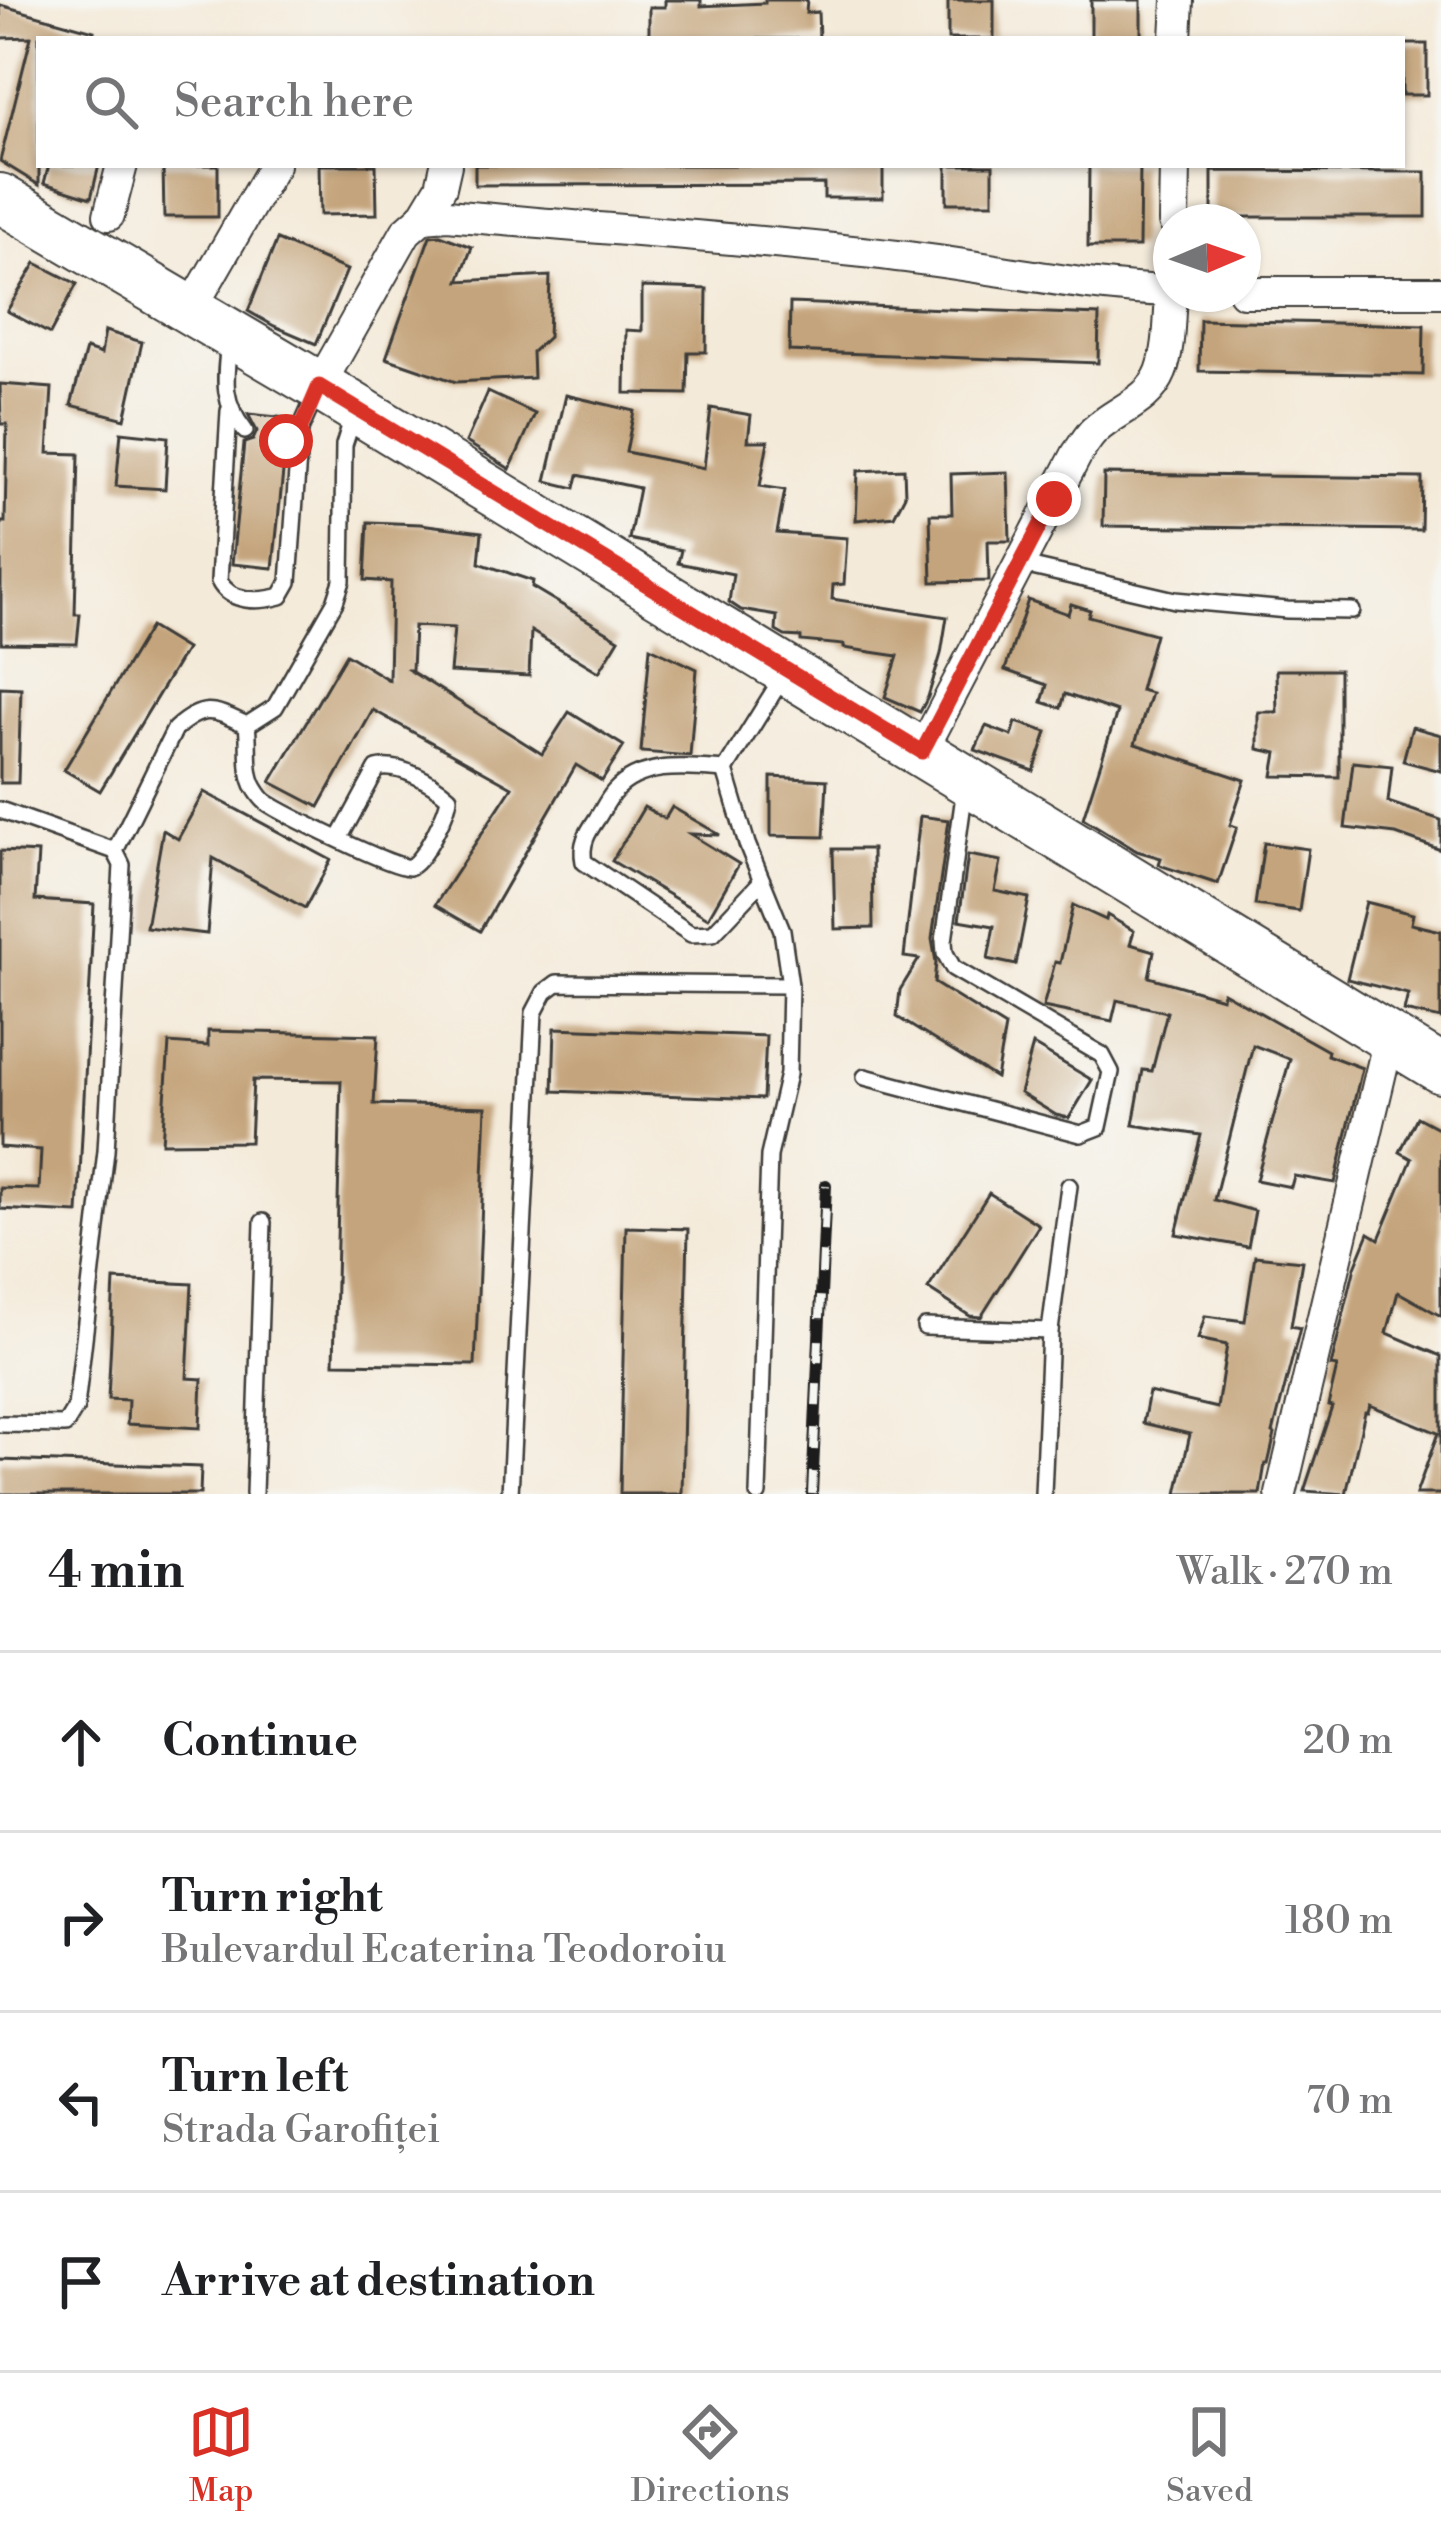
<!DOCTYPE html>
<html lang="en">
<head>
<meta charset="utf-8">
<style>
	:root { --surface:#fff; --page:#f2f2f2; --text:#202124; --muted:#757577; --line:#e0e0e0; --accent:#d93025 }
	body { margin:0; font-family:"Libre Bodoni",serif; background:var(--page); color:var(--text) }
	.compass { position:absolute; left:1153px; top:204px; width:108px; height:108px; border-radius:50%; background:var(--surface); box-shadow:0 3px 9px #0004; rotate:88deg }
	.stop { position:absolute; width:36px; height:36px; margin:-27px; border:9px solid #d93025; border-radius:50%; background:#fff }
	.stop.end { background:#d93025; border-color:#fff; box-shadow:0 3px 12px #0008 }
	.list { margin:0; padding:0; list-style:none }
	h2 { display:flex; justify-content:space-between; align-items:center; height:156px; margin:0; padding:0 48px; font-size:51px }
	h2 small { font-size:39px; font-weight:400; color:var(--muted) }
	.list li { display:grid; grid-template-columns:78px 1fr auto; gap:36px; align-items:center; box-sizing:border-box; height:180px; padding:0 48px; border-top:3px solid var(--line) }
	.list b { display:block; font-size:45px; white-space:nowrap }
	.list p { margin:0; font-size:39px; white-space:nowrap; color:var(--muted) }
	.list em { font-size:39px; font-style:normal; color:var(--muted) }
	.icon { flex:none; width:66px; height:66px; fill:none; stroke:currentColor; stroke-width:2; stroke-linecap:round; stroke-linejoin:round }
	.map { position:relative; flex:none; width:1441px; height:1494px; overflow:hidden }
	.search { position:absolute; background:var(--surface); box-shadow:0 3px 9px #0004; left:36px; right:36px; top:36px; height:132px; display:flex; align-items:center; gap:30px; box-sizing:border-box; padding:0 42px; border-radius:0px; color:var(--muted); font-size:45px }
	.sheet { height:876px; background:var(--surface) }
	nav { display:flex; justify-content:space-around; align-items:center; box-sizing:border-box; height:168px; border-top:3px solid var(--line); background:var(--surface); font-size:33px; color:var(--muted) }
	nav a { display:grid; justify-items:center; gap:6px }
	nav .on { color:var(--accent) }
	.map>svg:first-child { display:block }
	.building { fill:#c4a47c }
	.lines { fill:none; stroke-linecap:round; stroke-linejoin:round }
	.lane-casing { stroke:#3c3b38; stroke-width:20 }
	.street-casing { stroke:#3c3b38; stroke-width:34 }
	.primary-casing { stroke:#3c3b38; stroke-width:52 }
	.lane { stroke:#fff; stroke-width:15 }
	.street { stroke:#fff; stroke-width:30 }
	.primary { stroke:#fff; stroke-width:48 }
	.rail-casing { stroke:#1c1c1c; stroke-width:12 }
	.rail { stroke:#f6f6f2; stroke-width:8; stroke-dasharray:22; stroke-linecap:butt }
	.route { stroke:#d93025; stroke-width:15 }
</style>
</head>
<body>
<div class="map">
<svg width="1441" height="1494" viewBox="0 0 1441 1494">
	<rect width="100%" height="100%" fill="#f6f6f2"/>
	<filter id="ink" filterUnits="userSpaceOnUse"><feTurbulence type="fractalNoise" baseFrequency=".00833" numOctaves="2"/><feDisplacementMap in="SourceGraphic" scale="24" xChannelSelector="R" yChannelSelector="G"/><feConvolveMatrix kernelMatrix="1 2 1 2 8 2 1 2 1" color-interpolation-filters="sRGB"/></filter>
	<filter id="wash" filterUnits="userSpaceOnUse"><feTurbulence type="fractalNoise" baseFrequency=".004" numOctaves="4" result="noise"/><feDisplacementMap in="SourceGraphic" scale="48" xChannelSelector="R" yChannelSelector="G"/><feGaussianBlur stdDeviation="2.7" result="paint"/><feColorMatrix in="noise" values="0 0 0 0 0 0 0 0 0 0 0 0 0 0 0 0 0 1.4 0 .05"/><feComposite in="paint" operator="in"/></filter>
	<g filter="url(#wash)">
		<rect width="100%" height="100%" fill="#f4ead9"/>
		<g id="blocks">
			<g class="building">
				<path d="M665 0H701V6L765 3V0H807L806 13 818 12 819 39H649V7H665Z"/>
				<rect x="948" y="0" width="46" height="39"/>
				<rect x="1091" y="0" width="50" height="39"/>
				<path d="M0 5 94 31 93 36 39 37V185L0 161 31 37 1 38Z"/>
				<rect x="1402" y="44" width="25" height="51"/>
				<path d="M49 165H99L91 198 44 183Z"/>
				<path d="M163 165H218V217H164Z"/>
				<path d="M319 165H376L377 214 320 215Z"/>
				<path d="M475 165H883V198H824V184L475 185Z"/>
				<rect x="947" y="165" width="46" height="38"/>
				<path d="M1089 165H1140L1139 247H1088Z"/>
				<path d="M1212 171 1426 172V217H1212Z"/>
				<path d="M440 235 472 247 459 281 550 276 548 337 532 352 533 378 456 382 386 358 430 236Z"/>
				<path d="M277 240 347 270 316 344 274 326 248 311Z"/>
				<path d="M36 263 77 284 50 334 7 311Z"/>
				<path d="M642 287 707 289 706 352H688L687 394 625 393 626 330 642 331Z"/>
				<path d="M790 303 1099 315 1098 363 789 351Z"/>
				<path d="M1200 320 1424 325 1423 375 1199 371Z"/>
				<path d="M105 331 142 342 125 419 71 405 86 349 101 354Z"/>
				<path d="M0 384 52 388 48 453 79 454 75 614H80L77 644 1 643V522H5L7 424H1Z"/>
				<path d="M488 392 535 414 510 469 466 442Z"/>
				<path d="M566 395 634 411 626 452 704 468 711 408 751 415 748 441H768L760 486 785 490 777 533 847 538 844 584 833 585 832 599 947 617 941 654 928 697 920 712 885 697 898 656 844 648V645L801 641V637L785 636 776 631 777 616 741 610 729 602 733 574 678 563 681 550 629 539 639 488 578 475 575 488 546 481Z"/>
				<path d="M248 414 288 418V424L278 432 274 442 277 449 285 453 273 568 232 564 244 443 253 440 257 431Z"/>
				<path d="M121 432 168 437 165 489 116 486Z"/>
				<path d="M904 469 905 495 894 516 856 520 858 471Z"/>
				<path d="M1008 472 1010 541H988L989 581 932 582 930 514H952L951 474Z"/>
				<path d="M1104 474 1422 478 1421 530 1103 526Z"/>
				<path d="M368 522 420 524 482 532 479 563 533 581 532 587 619 639 599 672 531 631 529 676 450 672 454 628 414 626 412 670H409L542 754 569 712 624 746 602 781 576 765 480 931 435 905 512 787 373 710 319 807 271 782 346 654 389 680 391 582 365 580Z"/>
				<path d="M1028 600 1068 614 1071 604 1090 610 1088 616 1155 634 1140 690 1151 693 1135 744 1245 780 1230 825 1237 827 1218 884 1162 866 1159 864 1161 858 1137 851 1083 818 1117 712 1065 694 1061 708 1042 702 1047 685 1005 670Z"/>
				<path d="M150 627 186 649 100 791 64 770Z"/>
				<path d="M650 647 697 669 690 756 641 752Z"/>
				<path d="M1276 670H1339V777L1273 776 1277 753 1258 749V712H1277Z"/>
				<path d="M0 687 21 688 18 783H0Z"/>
				<path d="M1016 722 1047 732 1034 771 975 750 986 726 1012 736Z"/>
				<path d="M1412 727 1441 735V771L1403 761Z"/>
				<path d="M1353 762 1392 766 1388 802 1441 820V850L1396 834 1345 828Z"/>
				<path d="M771 777 827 780 824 837 771 836Z"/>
				<path d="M204 792 331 860 305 908 213 858 207 934 146 927 163 830 178 839Z"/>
				<path d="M644 807 665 819 672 807 720 835 690 834 739 864 708 918 612 861Z"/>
				<path d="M920 816 949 820 932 939 936 962 934 983 1005 1027 996 1078 897 1017 900 990 919 959 904 957Z"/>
				<path d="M1264 843 1308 849 1299 911 1255 905Z"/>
				<path d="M833 849H872L873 928 835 929Z"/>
				<path d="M0 851 38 853 35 900 94 904 78 1213 0 1209V1188L39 1189 41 1150 0 1147Z"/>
				<path d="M968 855 1001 861 995 891 1029 898 1016 965 988 959 994 926 959 920Z"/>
				<path d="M1366 902 1413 914 1411 924 1441 931V1019L1404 1011 1408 994 1347 979Z"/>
				<path d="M1073 905 1106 920 1107 915 1134 931 1130 944 1154 951 1149 977 1222 998 1223 992 1328 1051 1327 1055 1362 1068 1335 1183 1294 1176 1291 1187 1256 1180 1290 1059 1253 1045 1214 1200 1255 1211 1248 1247 1176 1234 1201 1135 1133 1125 1143 1070 1152 1071 1167 1012 1117 1000 1112 1021 1043 1007 1055 962 1060 963Z"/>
				<path d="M555 1028 766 1036 763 1099 553 1091Z"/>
				<path d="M208 1031 378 1035 374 1104 486 1107 475 1365 334 1363 341 1081 253 1080 250 1142 162 1143 169 1043 208 1046Z"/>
				<path d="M1033 1045 1092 1080 1069 1118 1056 1115 1020 1093Z"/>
				<path d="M1417 1117 1441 1130V1316L1398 1292 1387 1333 1441 1356V1494H1416L1438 1433 1370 1405 1368 1412H1365L1346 1494 1304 1491 1332 1407 1328 1406 1337 1367 1331 1366 1355 1267 1369 1233 1379 1239 1412 1159 1400 1152Z"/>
				<path d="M989 1193 1039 1225 981 1317 970 1316 928 1289Z"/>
				<path d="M626 1227 688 1229 682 1494H620Z"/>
				<path d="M1255 1256 1302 1261 1291 1326 1300 1328 1273 1433 1275 1434 1268 1464H1265L1260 1494H1177L1190 1434 1143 1423 1149 1392 1217 1408 1227 1345 1198 1339 1205 1316 1245 1321Z"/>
				<path d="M114 1280 192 1284 187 1378 202 1379 200 1428 127 1424 128 1400 108 1399Z"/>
				<path d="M0 1460 201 1467 200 1494H0Z"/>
			</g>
		</g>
	</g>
	<g filter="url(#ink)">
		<use href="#blocks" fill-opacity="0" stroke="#3c3b38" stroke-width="3"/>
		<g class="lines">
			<g class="lane-casing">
				<g id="lane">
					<path d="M229 342C225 379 221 401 245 431"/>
					<path d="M229 411 219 581C230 603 260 602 281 596L289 582 300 430"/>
					<path d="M286 441 300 430 316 394"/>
					<path d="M1019 564 1175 600 1287 610 1352 611"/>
					<path d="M247 725 275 707 335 602 342 581 344 445 353 417"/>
					<path d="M725 770C688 767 641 761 614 792 608 799 603 809 598 817 588 832 580 843 584 862L691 934 713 933 762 881"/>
					<path d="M0 810 115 851 122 865 106 1151 76 1407 65 1425 0 1424"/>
					<path d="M115 851 175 729C204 703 214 710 247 725 250 744 245 772 255 788 258 793 262 799 266 802 282 813 397 870 409 867 423 863 448 811 449 797 432 782 399 763 377 769L339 839"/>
					<path d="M865 1077 1081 1134 1099 1127 1111 1072 1102 1055 953 968 945 953 944 941 965 788"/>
					<path d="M925 1327 1050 1331"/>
					<path d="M254 1494 263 1222"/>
					<path d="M510 1494 534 1013 545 992 557 983 790 985"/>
					<path d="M758 1494 769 1156 788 1074 790 985 782 930 747 844 725 770 784 675"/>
					<path d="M1043 1494 1050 1331 1069 1186"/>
				</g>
			</g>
			<g class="street-casing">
				<g id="street">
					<path d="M1176 39 1178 0"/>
					<path d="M109 215 122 165"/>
					<path d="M423 217 441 187 446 165"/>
					<path d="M1174 222 1175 165"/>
					<path d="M1243 292H1441"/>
					<path d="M191 309 274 165"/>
					<path d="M319 386 406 232 423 217 448 215C598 229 748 238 897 256 989 266 1079 288 1171 291"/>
					<path d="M922 751 1077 454C1083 446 1088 436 1095 430 1116 410 1149 402 1161 372 1170 348 1169 320 1171 294"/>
					<path d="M1281 1494 1389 1038"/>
				</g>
			</g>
			<g class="primary-casing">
				<path id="primary" d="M0 198 319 386 1441 1069"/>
			</g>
			<use href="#lane" class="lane"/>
			<use href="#street" class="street"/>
			<use href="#primary" class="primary"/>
			<g class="rail-casing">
				<path id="rail" d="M812 1494 826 1185"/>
			</g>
			<use href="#rail" class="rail"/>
		</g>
	</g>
	<g class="lines" filter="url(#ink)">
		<path class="route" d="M286 441 300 430 319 386 922 752 1054 499"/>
	</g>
</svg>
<svg class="compass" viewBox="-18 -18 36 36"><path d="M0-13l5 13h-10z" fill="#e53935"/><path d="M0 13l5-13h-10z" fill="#757577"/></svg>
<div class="stop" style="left:286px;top:441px"></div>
<div class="stop end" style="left:1054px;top:499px"></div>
<div class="search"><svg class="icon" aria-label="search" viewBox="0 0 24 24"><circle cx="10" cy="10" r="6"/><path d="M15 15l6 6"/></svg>Search here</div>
</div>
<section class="sheet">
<h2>4 min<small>Walk · 270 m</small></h2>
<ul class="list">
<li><svg class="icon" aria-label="ahead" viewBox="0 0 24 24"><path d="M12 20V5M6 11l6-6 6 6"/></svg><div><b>Continue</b></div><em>20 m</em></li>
<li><svg class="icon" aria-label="right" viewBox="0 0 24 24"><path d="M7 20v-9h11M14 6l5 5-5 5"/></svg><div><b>Turn right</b><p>Bulevardul Ecaterina Teodoroiu</p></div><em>180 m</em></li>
<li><svg class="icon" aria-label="left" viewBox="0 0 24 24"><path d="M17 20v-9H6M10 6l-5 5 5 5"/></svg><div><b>Turn left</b><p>Strada Garofiței</p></div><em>70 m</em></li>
<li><svg class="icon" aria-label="arrive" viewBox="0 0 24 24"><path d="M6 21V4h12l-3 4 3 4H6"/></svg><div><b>Arrive at destination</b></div></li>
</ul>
</section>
<nav>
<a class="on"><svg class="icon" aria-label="map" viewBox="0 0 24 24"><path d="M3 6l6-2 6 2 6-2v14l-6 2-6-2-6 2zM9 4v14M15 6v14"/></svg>Map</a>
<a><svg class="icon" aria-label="directions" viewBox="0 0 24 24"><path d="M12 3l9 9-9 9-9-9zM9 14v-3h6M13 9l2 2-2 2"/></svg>Directions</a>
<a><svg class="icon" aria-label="saved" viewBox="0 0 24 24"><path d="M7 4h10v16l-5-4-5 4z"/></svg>Saved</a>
</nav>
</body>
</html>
